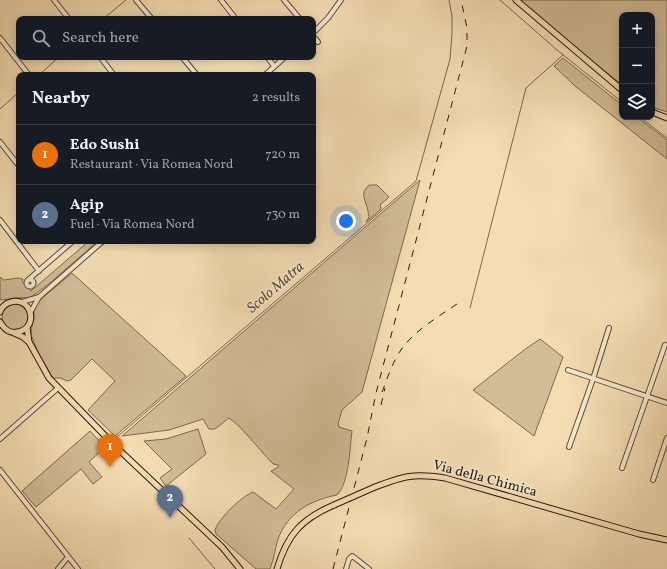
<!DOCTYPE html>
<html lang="en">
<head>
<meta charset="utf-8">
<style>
	:root { --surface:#171b24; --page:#20242c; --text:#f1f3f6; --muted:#9ea1a6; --line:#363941; --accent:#2563eb }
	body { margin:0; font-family:Vollkorn,serif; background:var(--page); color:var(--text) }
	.controls { position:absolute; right:12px; top:12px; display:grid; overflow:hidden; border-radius:8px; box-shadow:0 2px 10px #0003 }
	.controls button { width:36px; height:36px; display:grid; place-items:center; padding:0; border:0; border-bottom:1px solid var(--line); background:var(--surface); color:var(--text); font:20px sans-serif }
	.you { position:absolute; left:346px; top:221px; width:14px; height:14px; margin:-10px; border:3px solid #fff; border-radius:50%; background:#1a73e8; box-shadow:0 0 0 6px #1a73e833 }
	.badge { display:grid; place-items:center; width:26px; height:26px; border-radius:50%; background:var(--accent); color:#fff; font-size:13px; font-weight:700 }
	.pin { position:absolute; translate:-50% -33px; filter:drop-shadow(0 1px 2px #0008) }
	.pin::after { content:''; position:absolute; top:21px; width:14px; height:12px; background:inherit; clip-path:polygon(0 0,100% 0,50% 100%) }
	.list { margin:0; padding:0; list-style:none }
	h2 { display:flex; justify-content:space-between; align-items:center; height:52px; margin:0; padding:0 16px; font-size:17px }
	h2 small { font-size:13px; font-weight:400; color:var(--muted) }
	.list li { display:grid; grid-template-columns:26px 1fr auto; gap:12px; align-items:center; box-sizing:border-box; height:60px; padding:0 16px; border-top:1px solid var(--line) }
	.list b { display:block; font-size:15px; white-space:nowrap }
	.list p { margin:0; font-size:13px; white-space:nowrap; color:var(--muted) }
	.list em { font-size:13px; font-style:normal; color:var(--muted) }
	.icon { flex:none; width:22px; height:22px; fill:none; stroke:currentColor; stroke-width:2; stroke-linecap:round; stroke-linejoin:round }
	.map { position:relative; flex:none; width:667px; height:569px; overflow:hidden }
	.search { position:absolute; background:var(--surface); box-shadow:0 2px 10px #0003; left:16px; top:16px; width:300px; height:44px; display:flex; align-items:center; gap:10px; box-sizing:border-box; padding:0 14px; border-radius:8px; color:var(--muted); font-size:15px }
	.panel { position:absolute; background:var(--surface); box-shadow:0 2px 10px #0003; left:16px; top:72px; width:300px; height:172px; border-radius:8px }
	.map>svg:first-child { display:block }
	.green { fill:#d1bc97; stroke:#7a6a54 }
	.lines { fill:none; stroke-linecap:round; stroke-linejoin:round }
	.stream { stroke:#776651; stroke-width:1 }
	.minor-casing { stroke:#584a39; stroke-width:6 }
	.major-casing { stroke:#241910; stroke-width:7 }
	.minor { stroke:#f8e9ce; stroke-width:4 }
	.major { stroke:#f5ddb3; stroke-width:5 }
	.rail { stroke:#241910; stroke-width:1; stroke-dasharray:7 7; stroke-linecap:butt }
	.major-bridge-casing { stroke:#241910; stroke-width:7; stroke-linecap:butt }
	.major-bridge { stroke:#f5ddb3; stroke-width:5 }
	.labels { text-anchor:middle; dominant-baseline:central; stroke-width:3; stroke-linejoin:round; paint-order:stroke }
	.street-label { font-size:14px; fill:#241910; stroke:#f8e9ce }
	.water-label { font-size:15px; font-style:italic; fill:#5b4d3b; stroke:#f8e9ce }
</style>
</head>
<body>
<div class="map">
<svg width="667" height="569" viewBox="0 0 667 569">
	<rect width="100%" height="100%" fill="#f5ddb3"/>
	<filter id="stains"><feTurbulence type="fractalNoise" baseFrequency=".005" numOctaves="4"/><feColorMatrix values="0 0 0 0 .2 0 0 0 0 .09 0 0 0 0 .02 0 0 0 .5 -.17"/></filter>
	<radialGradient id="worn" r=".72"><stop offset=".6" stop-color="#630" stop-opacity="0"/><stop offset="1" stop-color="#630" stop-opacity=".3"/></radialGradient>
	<g class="green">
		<path d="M520 0H667V112L652 107V15H622V85L550 27Z"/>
		<path d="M563 58 622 105V117H637L667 140V159L575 86 554 66Z"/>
		<path d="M420 180 362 392 342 410 338 424 339 427 352 431C350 446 349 484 337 495 311 500 288 512 278 539 275 549 274 559 270 569H256L216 534 215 530C219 518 241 497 253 492L276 509 294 489 271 471 277 468 279 465 273 464 239 426 229 418 215 429H209L203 419 169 430 122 436Z"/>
		<path d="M369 185H377L389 197 380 205 381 209 366 222 369 217C368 213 368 208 366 204 363 195 362 192 369 185Z"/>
		<path d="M89 241H98L50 283 31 297 0 300V277L4 280 18 278 23 279 22 281 31 291Z"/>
		<path d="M72 273 186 376 115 436 88 410 115 381 92 359 71 380 67 381 61 378H53L39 354 31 335 32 325 34 319V312L35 306 40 300Z"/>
		<circle cx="15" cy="317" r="13"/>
		<path d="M540 339 563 357 534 436 473 390 524 350Z"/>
		<path d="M198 429 206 454 166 486 160 478 172 469 144 441 166 439Z"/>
		<path d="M90 431 105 447 89 462 102 477 93 484 81 469 36 507 22 491Z"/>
	</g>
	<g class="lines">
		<g class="stream">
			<path d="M500 0 557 50 622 102"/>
			<path d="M103 19 126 0"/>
			<path d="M39 75 59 57"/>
			<path d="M0 109 19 92"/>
			<path d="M640 117 667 138"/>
			<path d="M470 308 526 88 563 55"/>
			<path d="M117 437 416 181 450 59 452 34V16L449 0"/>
			<path d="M189 538 215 569"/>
		</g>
		<g class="minor-casing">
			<g id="minor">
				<path d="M54 0 69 19"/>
				<path d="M136 0 152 19"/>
				<path d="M221 0 236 19"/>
				<path d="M284 0 300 19"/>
				<path d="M313 33 328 18 341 0"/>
				<path d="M313 36 318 42"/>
				<path d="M0 38 29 75"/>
				<path d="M100 57 114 75"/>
				<path d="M182 57 197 75"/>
				<path d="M267 57 274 66"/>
				<path d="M265 75 285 57"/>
				<path d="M0 142 19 166"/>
				<path d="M0 220 39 271"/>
				<circle cx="30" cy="283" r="3.5"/>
				<path d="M28 280 73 241"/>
				<path d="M22 302 39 297"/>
				<path d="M30 313 39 297 103 241"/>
				<path d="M568 370 667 403"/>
				<path d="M0 439 58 388"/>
				<path d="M569 447 593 379 609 328"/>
				<path d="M622 468 665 345"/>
				<path d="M0 470 78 569"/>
				<path d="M653 480 667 438"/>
				<path d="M58 569 68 557"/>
				<path d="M346 569 349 559 352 556 355 558 369 569"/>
			</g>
		</g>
		<g class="major-casing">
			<g id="major">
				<path d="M516 0 622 90"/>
				<path d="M652 112 667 118"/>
				<path d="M0 312C1 308 4 305 8 303 30 293 41 327 18 332 9 334 4 329 0 322"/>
				<path d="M27 328 29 342 49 378 115 446 222 547 240 569"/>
				<path d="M14 333 23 337 29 342"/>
				<path d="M375 487C404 476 414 473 445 478L639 534 667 540"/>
				<path d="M277 569C287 535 301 519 334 505"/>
			</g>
		</g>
		<use href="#minor" class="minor"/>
		<use href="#major" class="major"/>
		<g class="rail">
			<path d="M382 392C388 377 393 360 403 347 417 329 438 317 457 304"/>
			<path d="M381 405 385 388"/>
			<path d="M333 569 367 438 376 393 467 46V28L461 0"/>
		</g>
		<g class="major-bridge-casing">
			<path id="major-bridge" d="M334 505 375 487"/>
		</g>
		<use href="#major-bridge" class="major-bridge"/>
	</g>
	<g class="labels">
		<g class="street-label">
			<text transform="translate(485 479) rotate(15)">Via della Chimica</text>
		</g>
		<g class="water-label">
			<text transform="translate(276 288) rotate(-41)">Scolo Matra</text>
		</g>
	</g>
	<rect width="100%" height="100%" filter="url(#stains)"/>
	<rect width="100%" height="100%" fill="url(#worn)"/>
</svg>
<div class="controls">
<button>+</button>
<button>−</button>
<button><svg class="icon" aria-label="layers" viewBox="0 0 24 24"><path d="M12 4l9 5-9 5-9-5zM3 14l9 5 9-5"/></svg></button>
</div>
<div class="you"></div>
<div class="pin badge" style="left:110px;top:467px;background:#e8710a">1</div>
<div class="pin badge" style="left:170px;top:518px;background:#5c6f8a">2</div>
<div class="search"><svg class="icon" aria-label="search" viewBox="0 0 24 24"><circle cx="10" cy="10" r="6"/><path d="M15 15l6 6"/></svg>Search here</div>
<section class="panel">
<h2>Nearby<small>2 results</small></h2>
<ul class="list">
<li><span class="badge" style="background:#e8710a">1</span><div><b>Edo Sushi</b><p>Restaurant · Via Romea Nord</p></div><em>720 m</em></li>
<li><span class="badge" style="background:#5c6f8a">2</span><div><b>Agip</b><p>Fuel · Via Romea Nord</p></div><em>730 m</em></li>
</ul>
</section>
</div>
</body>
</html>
